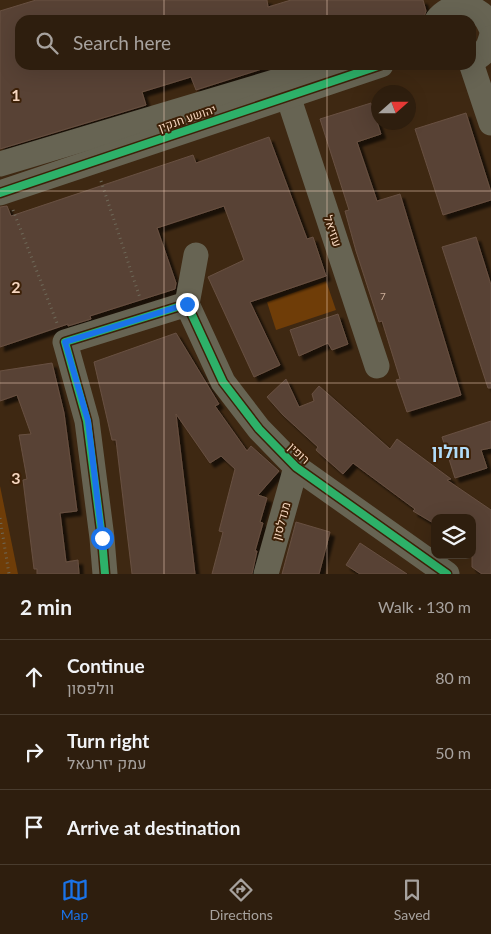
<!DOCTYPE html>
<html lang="en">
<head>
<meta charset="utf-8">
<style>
	:root { --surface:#2e1e0e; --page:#3a2b1c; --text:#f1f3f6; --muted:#a7a29e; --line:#493c2e; --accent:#1a73e8 }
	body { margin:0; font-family:Lato,Heebo,sans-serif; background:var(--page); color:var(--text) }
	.controls { position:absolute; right:15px; bottom:15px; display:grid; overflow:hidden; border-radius:10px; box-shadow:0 5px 20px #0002 }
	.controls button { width:45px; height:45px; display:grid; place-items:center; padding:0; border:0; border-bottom:1px solid var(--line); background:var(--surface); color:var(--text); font:25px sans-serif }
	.compass { position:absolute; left:371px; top:85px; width:45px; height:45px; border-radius:50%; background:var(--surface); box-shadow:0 5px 20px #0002; rotate:69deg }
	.stop { position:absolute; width:15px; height:15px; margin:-11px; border:4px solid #1a73e8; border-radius:50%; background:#fff }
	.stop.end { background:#1a73e8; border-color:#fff; box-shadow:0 1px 5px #0008 }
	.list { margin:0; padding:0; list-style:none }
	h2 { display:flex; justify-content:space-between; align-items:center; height:65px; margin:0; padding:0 20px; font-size:21px }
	h2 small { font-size:16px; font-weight:400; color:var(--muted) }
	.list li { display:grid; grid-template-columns:32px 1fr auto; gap:15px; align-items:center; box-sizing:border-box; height:75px; padding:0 20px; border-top:1px solid var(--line) }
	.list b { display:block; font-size:19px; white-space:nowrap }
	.list p { margin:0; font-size:16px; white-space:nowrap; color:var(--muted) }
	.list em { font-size:16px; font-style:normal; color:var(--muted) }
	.icon { flex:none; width:28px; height:28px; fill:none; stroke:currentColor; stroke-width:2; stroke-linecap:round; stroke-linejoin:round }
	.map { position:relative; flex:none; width:491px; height:574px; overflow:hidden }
	.search { position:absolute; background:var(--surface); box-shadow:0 5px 20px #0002; left:15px; right:15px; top:15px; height:55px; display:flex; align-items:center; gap:12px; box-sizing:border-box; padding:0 18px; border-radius:15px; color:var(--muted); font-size:19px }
	.sheet { height:290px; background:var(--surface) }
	nav { display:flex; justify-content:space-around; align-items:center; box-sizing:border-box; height:70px; border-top:1px solid var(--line); background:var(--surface); font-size:14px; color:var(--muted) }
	nav a { display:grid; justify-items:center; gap:2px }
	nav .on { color:var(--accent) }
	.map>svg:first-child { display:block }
	.green { fill:#6f3d08 }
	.building { fill:#594334; stroke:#685042; filter:url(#shadow) }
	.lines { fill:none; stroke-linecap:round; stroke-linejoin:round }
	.path { stroke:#6e6959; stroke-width:3; stroke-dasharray:1 4; stroke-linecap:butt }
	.minor { stroke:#676453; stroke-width:25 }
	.cycleway-casing { stroke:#3d2108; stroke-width:11 }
	.cycleway { stroke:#2db169; stroke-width:8 }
	.route { stroke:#1a73e8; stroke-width:6 }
	.grid { fill:none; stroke:#f6d6bf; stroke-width:1; stroke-opacity:0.55 }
	.labels { text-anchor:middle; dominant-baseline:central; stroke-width:4; stroke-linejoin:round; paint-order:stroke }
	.number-label { font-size:10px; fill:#cfb19c }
	.street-label { font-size:12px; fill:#f6d6bf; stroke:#3d2108 }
	.district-label { font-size:18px; font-weight:bold; fill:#b1dcf9; stroke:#3d2108 }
	.grid-label { font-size:16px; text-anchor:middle; font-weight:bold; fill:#f6d6bf; stroke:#3d2108; stroke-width:4; stroke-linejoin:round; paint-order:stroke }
</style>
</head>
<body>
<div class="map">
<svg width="491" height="574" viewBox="0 0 491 574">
	<defs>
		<filter id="shadow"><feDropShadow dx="4.5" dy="4.5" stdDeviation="1" flood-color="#0009"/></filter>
	</defs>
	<rect width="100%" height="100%" fill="#3e2812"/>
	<g class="green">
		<path d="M326 281 336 310 276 330 267 302Z"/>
		<path d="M0 486 18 574H0Z"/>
	</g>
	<g class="building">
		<path d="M36 0H267L268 7 291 0H423L426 11 423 20H20V65H264L265 68 196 90 191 77 142 92 146 105 0 149V11Z"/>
		<path d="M371 103 381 134 357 142 377 201 400 194 461 395 407 412 396 380 400 379 382 321 379 322 356 251 345 211 349 210 320 119Z"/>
		<path d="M466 113 491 192V200L443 215 415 129Z"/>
		<path d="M269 137 307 239 313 237 326 276 250 302 280 365 254 377 208 277 244 260 224 206 157 228 176 283 175 289 90 316 91 319 68 326V324L0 347V207L7 206 11 216 193 155 196 163Z"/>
		<path d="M476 237 491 285V388H488L442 247Z"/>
		<path d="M338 314 348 344 332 350 328 343 299 356 290 330Z"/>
		<path d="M176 333 219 404 215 406 247 451 251 446 279 471 258 495 267 498 260 522 263 523 255 551H257L252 574H212L223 532 219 531 235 469 221 456 210 463 176 414 195 574H132L116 440H112L94 362Z"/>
		<path d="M52 363 64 413 77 511 60 513 66 562 78 560 79 574H37V569H34L23 480 27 479 19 435 31 434 17 395 0 401V371Z"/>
		<path d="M286 379 299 407 314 401 312 394 319 386 390 449 397 439 451 479 447 480 491 510V574H482L472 567V518H435V524L413 511 415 509 353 463 343 474 316 450 318 447 283 415 267 397Z"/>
		<path d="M491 421V448L481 450 487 468 455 478 442 437Z"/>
		<path d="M296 522 330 532 319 574H282Z"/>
		<path d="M360 543 407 574H360L346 565Z"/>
	</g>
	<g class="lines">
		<g class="path">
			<path d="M101 181 140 298"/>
			<path d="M13 210 57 323"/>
			<path d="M0 518 9 574"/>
		</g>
		<g class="minor">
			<path d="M437 20C452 0 482 4 491 28"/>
			<path d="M471 61C482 56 488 50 491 38"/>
			<path d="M471 63 491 123"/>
			<path d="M288 96 377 366"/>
			<path d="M0 164 321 68"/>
			<path d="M0 193 381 65"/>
			<path d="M187 304 223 382 259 429 296 467 447 574"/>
			<path d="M187 304 196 255"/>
			<path d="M105 574 102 538 87 421 65 342 187 304"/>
			<path d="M266 574 296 467"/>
		</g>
		<g class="cycleway-casing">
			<g id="cycleway">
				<path d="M0 193 381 65"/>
				<path d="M105 574 102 538 87 421 65 342 187 304 223 382 259 429 296 467 447 574"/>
			</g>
		</g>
		<use href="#cycleway" class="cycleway"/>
	</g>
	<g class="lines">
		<path class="route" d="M102 538 88 421 65 342 187 304"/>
	</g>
	<path class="grid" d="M164 0V20M327 0V20M164 65V574M327 65V574M0 191H491M0 383H491"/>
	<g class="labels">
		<g class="number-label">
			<text x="383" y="296">7</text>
		</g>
		<g class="street-label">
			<text transform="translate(187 118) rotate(-19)">יהושע חנקין</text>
			<text transform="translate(333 231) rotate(72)">עוזיאל</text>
			<text transform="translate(299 453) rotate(43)">רופין</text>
			<text transform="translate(281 521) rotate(-74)">מנדלסון</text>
		</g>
		<g class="district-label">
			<text x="451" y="451">חולון</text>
		</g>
	</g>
	<g class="grid-label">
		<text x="16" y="101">1</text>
		<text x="16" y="293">2</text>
		<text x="16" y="484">3</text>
	</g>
</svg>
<div class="controls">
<button><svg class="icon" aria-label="layers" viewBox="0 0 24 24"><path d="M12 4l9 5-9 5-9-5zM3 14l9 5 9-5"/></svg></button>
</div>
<svg class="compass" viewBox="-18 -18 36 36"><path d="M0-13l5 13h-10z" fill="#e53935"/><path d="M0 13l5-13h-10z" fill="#a7a29e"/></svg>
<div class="stop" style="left:102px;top:538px"></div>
<div class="stop end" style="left:187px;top:304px"></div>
<div class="search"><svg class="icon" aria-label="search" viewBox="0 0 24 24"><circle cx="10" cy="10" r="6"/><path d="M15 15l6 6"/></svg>Search here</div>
</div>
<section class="sheet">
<h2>2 min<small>Walk · 130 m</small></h2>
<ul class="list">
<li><svg class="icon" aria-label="ahead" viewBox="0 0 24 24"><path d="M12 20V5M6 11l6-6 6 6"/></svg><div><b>Continue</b><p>וולפסון</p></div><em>80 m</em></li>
<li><svg class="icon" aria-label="right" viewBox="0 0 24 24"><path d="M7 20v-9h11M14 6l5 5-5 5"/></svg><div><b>Turn right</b><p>עמק יזרעאל</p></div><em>50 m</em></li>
<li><svg class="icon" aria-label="arrive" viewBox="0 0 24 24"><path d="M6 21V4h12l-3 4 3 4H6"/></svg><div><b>Arrive at destination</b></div></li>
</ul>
</section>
<nav>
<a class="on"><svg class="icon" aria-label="map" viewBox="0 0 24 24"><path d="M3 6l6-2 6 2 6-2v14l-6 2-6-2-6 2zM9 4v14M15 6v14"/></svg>Map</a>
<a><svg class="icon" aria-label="directions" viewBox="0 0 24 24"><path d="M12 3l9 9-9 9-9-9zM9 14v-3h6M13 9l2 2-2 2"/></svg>Directions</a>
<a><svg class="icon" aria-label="saved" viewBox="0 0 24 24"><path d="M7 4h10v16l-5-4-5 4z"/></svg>Saved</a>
</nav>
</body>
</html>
